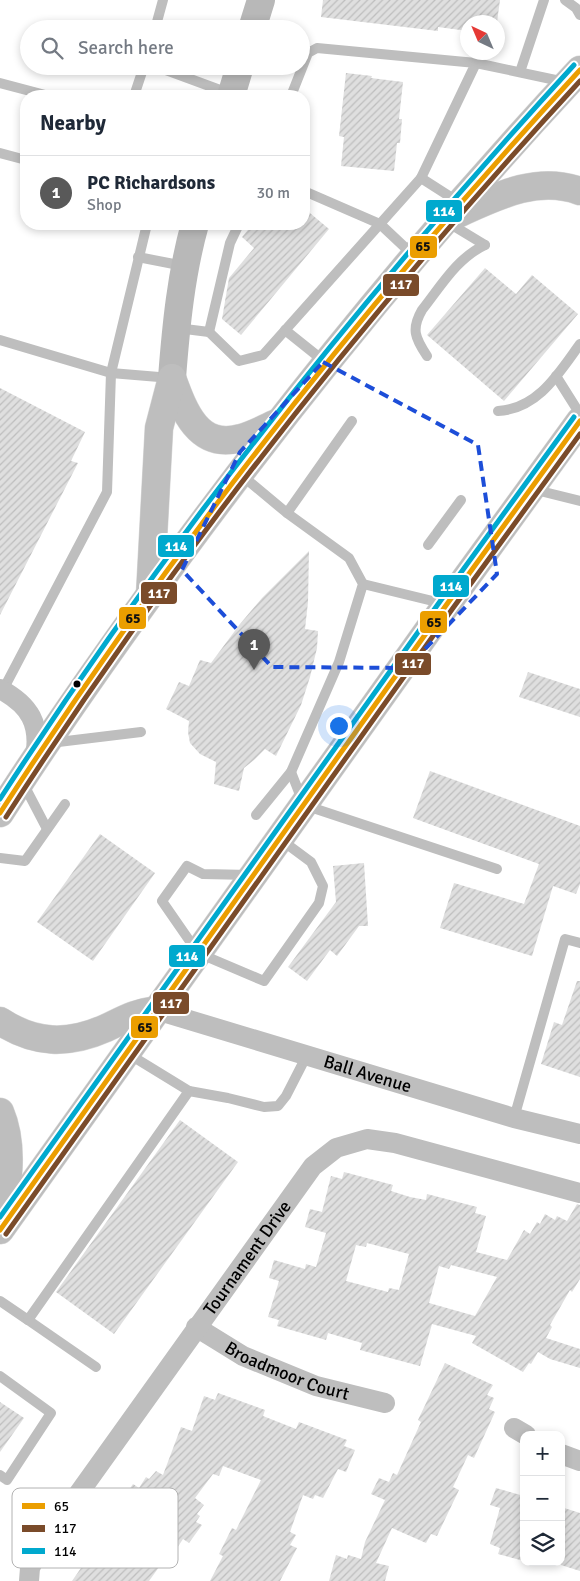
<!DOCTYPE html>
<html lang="en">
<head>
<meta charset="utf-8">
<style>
	:root { --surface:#fff; --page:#f6f6f7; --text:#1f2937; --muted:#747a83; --line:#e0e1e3; --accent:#595959 }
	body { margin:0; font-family:Signika,sans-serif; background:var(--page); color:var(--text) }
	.controls { position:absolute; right:15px; bottom:15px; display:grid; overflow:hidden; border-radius:10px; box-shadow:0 2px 8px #0003 }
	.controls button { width:45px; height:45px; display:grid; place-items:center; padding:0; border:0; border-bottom:1px solid var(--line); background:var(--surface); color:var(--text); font:25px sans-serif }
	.compass { position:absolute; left:460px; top:15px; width:45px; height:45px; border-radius:50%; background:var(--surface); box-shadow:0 2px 8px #0003; rotate:316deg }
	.you { position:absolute; left:338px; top:725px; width:18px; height:18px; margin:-12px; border:4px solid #fff; border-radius:50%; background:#1a73e8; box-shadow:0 0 0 8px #1a73e833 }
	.badge { display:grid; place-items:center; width:32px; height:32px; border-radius:50%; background:var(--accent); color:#fff; font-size:16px; font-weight:700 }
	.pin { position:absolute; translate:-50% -41px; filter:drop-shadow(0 1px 2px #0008) }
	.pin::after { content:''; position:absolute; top:26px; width:18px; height:15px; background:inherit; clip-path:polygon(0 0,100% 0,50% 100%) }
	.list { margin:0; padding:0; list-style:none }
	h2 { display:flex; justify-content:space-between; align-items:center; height:65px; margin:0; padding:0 20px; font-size:21px }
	h2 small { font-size:16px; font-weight:400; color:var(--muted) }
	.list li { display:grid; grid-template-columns:32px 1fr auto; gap:15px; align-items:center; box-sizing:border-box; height:75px; padding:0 20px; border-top:1px solid var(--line) }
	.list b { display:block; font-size:19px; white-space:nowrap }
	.list p { margin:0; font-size:16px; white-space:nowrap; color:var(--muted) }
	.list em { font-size:16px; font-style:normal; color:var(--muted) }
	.icon { flex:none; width:28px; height:28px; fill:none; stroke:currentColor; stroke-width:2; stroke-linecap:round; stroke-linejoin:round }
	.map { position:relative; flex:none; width:580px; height:1581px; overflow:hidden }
	.search { position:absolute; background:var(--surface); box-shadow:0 2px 8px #0003; left:20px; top:20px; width:290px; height:55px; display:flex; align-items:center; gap:12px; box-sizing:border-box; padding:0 18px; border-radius:28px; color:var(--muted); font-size:19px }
	.panel { position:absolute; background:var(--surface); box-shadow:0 2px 8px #0003; left:20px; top:90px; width:290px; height:140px; border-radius:20px }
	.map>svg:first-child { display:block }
	.building { fill:url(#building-hatch); fill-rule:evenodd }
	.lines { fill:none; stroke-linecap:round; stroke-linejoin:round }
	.highway-casing { stroke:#dbdbdb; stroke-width:29 }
	.lane { stroke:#bebebe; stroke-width:10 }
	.street { stroke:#bebebe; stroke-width:20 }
	.secondary { stroke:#b8b8b8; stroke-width:28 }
	.highway { stroke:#bebebe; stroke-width:28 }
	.bus-1-casing { stroke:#fff; stroke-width:9 }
	.bus-2-casing { stroke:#fff; stroke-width:9 }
	.bus-3-casing { stroke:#fff; stroke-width:9 }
	.bus-1 { stroke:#eb9e00; stroke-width:5 }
	.bus-2 { stroke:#7a4b2a; stroke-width:5 }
	.bus-3 { stroke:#00a9ce; stroke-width:5 }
	.marked { fill:none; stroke:#1d4ed8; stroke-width:4; stroke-dasharray:10 6; stroke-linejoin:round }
	.bus-dot { fill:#000; stroke:#fff; stroke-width:2 }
	.labels { text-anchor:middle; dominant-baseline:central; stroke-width:5; stroke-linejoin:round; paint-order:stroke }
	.street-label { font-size:18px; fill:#000; stroke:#fff }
	.key { fill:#fff; stroke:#b2b2b2; stroke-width:1 }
	.key-label { font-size:14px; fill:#000 }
	.line-badge { stroke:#fff; stroke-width:2 }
	.badge-label { font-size:14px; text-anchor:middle; font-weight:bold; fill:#fff }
	.pale-badge-label { font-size:14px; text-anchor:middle; font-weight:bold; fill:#111 }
</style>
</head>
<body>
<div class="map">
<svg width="580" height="1581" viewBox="0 0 580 1581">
	<defs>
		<pattern id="building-hatch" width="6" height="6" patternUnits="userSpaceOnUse" patternTransform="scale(1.25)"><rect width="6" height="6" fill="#dfdfdf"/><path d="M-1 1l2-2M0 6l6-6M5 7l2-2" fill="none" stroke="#bebebe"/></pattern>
	</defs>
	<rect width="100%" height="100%" fill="#fff"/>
	<g class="building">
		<path d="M323 0H500L497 22H468V31L438 27V31L321 17Z"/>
		<path d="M346 73 372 76 371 78 403 82 399 119H402L400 143H397L394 171 341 166 344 137 339 136Z"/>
		<path d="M304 208 329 229 241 335 222 319 229 278 254 248 242 237 253 224H304Z"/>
		<path d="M485 268 516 294 532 275 578 314 504 401 427 335Z"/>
		<path d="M0 388 85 432 71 461 78 463 0 615Z"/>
		<path d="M309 551 308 602 305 629 318 631 317 648 310 677 301 705 276 756 265 749 254 760 244 768 239 791 214 784 216 762 200 754 190 743 188 732 189 721 166 709 179 682 189 686 200 660 211 663 240 624 262 598Z"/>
		<path d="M528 672 580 689V717L519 697Z"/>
		<path d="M430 771 580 826V884L576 894 553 886 532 956 440 928 454 883 524 904 539 864 413 818Z"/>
		<path d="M100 834 155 873 93 961 37 922Z"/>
		<path d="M364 863 368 926H359L337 956 330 950 307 981 288 967 336 902 333 866Z"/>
		<path d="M577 981H580V1077L541 1064 554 1022 562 1025Z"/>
		<path d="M180 1120 238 1162 114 1334 56 1292Z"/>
		<path d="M344 1172 393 1185 391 1191 410 1197 426 1200 427 1194 477 1207 475 1213 486 1216 476 1252 507 1260 524 1230 530 1234 537 1222 540 1224 545 1214 555 1220 557 1216 567 1221 577 1204 580 1205V1279L572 1292 570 1290 550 1325 552 1327 546 1338 580 1349V1368L550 1359 538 1352 531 1364 529 1363 523 1372 472 1343 476 1336 432 1324 420 1366 360 1350 362 1343 328 1333 326 1340 277 1326 279 1320 268 1317 279 1281 269 1278 274 1260 305 1269 306 1264 316 1267 326 1233 305 1227 310 1209 322 1212 331 1176 342 1179ZM367 1243 409 1254 399 1290 389 1288 388 1292 346 1281 356 1245 366 1247ZM451 1265 497 1277 475 1316 429 1303 439 1266 449 1269Z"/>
		<path d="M445 1363 493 1385 487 1395 494 1398 489 1409 495 1412 474 1458 468 1455 453 1487 459 1490 437 1536 431 1534 426 1543 392 1528 376 1563 389 1566 385 1581H329L336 1555 347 1559 348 1555 361 1559 365 1542 385 1500 371 1494 379 1478 389 1482 393 1473 397 1475 421 1422 418 1420Z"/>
		<path d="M218 1393 265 1410 263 1416 296 1429 299 1422 347 1440 344 1446 355 1450 346 1472 338 1469 323 1498 315 1495 313 1499 303 1495 290 1532 296 1535 290 1545 297 1548 280 1581H210L223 1556 219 1554 232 1528 236 1530 261 1480 223 1466 219 1476 213 1474 195 1498 204 1505 197 1514 200 1516 196 1522 202 1525 189 1543 183 1539 175 1551 172 1549 149 1581H72L81 1568 75 1564 85 1551 90 1555 98 1545 101 1547 124 1514 122 1512 130 1501 124 1497 133 1484 139 1488 146 1477 149 1479 156 1471 163 1475 181 1427 192 1431 204 1396 215 1400Z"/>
		<path d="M0 1402 24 1418 0 1452Z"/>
		<path d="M496 1488 524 1496V1561L498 1554 500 1548 490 1544 500 1508 490 1505Z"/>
		<path d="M561 1507 580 1513V1571L561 1565Z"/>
	</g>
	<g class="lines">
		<g class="highway-casing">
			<g id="highway">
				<path d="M455 215C495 197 536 175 580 191"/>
				<path d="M172 378C184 411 198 450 241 438 253 435 265 428 277 423"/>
				<path d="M150 595 159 428 172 378"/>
				<path d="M0 813C56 725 117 640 178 556 303 386 436 224 580 70"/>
				<path d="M0 1021C35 1044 68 1045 106 1028 125 1019 134 1013 156 1010"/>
				<path d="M0 1112C15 1147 7 1188 1 1224"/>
				<path d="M0 1230 447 604 580 421"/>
			</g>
		</g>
		<g class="lane">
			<path d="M565 0 576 8 580 15"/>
			<path d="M155 29 163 0"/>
			<path d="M476 63 565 82"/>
			<path d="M155 66 231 94"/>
			<path d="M520 72 544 0"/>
			<path d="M0 83 49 96"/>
			<path d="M134 96 144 66"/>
			<path d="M0 153 26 160"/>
			<path d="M421 178 460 203"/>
			<path d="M304 191 380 224 414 256"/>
			<path d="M447 222 485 245"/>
			<path d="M138 257 184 266"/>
			<path d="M177 328 209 332 239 361 263 355 421 178 476 63 317 48 308 53 291 96"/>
			<path d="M285 330 325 362"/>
			<path d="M209 332 230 243 239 224"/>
			<path d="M0 340 111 373 171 378"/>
			<path d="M427 356C415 338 411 329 422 310 441 286 457 258 485 245"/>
			<path d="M556 376 580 414"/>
			<path d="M498 411C538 409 559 373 580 344"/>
			<path d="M240 474 287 513 349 558 363 584 339 662 291 772 256 815"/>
			<path d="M532 489 580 501"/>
			<path d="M287 513 352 421"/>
			<path d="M428 545 461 500"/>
			<path d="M363 584 445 604"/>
			<path d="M3 690 107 492 111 373 147 224"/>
			<path d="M50 743 141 732"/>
			<path d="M291 772 304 805 497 869"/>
			<path d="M23 783 47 829"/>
			<path d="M0 858 25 861 65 804"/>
			<path d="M250 875 203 874 187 866 162 901 198 953 264 981 319 903 323 886 311 862 280 839"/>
			<path d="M189 1091 228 1098 264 1107 278 1106 286 1096 307 1055"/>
			<path d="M514 1118 565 939 580 943"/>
			<path d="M0 1301 28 1320 189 1091 127 1053"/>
			<path d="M28 1320 96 1367"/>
			<path d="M0 1376 51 1413 7 1480 0 1475"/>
		</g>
		<g class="street">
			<path d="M0 689C30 705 41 724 35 758"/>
			<path id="s1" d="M156 1010 514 1118 580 1134"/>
			<path id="s2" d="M196 1327 243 1356 316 1386 385 1403"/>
			<path d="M514 1428 526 1435"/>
			<path d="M561 1454 580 1461"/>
			<path id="s3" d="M29 1581 30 1568 41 1546 313 1166 336 1148 367 1139 395 1143 580 1193"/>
		</g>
		<g class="secondary">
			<path d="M252 29 261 0"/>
			<path d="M231 96 240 66"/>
			<path d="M172 378C176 326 181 274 195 224"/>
		</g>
		<use href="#highway" class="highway"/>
		<g class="bus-1-casing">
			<g id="bus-1">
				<path d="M0 813C171 549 367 301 580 70"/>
				<path d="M0 1230 447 604 580 421"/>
			</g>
		</g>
		<g class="bus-2-casing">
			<g id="bus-2">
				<path d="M6 817C175 555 369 310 580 81"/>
				<path d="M6 1234 453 608 580 434"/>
			</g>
		</g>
		<g class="bus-3-casing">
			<g id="bus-3">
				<path d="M0 799C169 538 364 294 574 65"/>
				<path d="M0 1217 441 600 574 417"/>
			</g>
		</g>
		<use href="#bus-1" class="bus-1"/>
		<use href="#bus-2" class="bus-2"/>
		<use href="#bus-3" class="bus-3"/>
	</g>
	<path class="marked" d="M323 362 478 445 497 574 407 668 272 667 182 570 240 452Z"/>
	<circle class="bus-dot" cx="77" cy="684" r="4.5"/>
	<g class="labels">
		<g class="street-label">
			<text stroke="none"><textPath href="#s1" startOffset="221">Ball Avenue</textPath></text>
			<text stroke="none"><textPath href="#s3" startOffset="392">Tournament Drive</textPath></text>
			<text stroke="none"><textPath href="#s2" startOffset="102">Broadmoor Court</textPath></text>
		</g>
	</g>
	<rect x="12" y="1488" width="166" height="80" rx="8" class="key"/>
	<rect x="22" y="1503" width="23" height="6" fill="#eb9e00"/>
	<rect x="22" y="1525" width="23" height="7" fill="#7a4b2a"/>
	<rect x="22" y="1548" width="23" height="6" fill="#00a9ce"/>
	<g class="key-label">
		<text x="54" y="1511">65</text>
		<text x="54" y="1533">117</text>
		<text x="54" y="1556">114</text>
	</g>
	<g class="line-badge">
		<rect x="425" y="199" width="38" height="24" rx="5" fill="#00a9ce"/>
		<rect x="409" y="235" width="29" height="24" rx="5" fill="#eb9e00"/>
		<rect x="382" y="273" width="38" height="24" rx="5" fill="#7a4b2a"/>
		<rect x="157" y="534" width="38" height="24" rx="5" fill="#00a9ce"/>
		<rect x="432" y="574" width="38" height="24" rx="5" fill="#00a9ce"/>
		<rect x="140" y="581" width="38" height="24" rx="5" fill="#7a4b2a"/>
		<rect x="118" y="606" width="29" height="24" rx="5" fill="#eb9e00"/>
		<rect x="419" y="610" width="29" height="24" rx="5" fill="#eb9e00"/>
		<rect x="394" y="652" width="38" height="24" rx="5" fill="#7a4b2a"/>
		<rect x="168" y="944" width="38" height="24" rx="5" fill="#00a9ce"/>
		<rect x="152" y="991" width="38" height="24" rx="5" fill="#7a4b2a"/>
		<rect x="130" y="1015" width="29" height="24" rx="5" fill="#eb9e00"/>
	</g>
	<g class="badge-label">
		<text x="444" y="216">114</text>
		<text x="401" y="289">117</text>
		<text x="176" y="551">114</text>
		<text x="451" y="591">114</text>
		<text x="159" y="598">117</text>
		<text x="413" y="668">117</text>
		<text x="187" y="961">114</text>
		<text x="171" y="1008">117</text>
	</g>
	<g class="pale-badge-label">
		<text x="423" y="251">65</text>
		<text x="133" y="623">65</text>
		<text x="434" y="627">65</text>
		<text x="145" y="1032">65</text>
	</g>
</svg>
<div class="controls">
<button>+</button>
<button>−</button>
<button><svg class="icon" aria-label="layers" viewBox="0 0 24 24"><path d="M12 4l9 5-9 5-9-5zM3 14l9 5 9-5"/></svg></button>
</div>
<svg class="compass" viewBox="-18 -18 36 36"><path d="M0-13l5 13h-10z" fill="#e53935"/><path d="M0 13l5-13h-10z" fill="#747a83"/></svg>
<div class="you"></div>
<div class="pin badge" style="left:254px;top:670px">1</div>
<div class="search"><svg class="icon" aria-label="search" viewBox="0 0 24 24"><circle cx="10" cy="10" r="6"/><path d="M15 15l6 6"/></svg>Search here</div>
<section class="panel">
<h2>Nearby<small></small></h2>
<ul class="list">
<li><span class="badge">1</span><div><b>PC Richardsons</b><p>Shop</p></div><em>30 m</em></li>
</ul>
</section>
</div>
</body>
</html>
